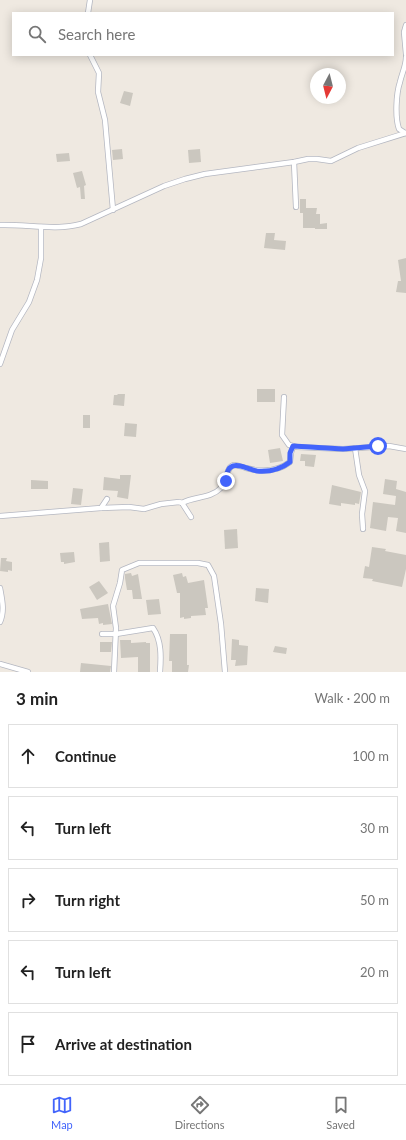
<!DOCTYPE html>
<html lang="en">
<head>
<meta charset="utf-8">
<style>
	:root { --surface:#fff; --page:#f2f2f2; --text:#222; --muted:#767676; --line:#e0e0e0; --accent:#4264fb }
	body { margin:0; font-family:Lato,sans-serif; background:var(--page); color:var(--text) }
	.compass { position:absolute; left:310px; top:68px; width:36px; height:36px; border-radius:50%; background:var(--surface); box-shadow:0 2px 10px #0003; rotate:187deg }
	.stop { position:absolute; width:12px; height:12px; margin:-9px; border:3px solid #4264fb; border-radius:50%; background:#fff }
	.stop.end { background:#4264fb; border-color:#fff; box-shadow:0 1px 4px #0008 }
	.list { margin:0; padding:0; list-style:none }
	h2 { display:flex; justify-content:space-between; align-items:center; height:52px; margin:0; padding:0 16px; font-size:17px }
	h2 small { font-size:13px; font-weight:400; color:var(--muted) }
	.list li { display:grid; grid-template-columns:26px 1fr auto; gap:12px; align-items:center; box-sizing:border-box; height:64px; margin:0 8px 8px; padding:0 8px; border:1px solid var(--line); border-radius:0px }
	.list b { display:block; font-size:15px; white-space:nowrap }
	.list em { font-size:13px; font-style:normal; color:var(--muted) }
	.icon { flex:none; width:22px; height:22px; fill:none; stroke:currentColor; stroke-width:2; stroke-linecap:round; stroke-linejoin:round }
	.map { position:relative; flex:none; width:406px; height:672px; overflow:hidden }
	.search { position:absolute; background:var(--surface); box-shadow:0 2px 10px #0003; left:12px; right:12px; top:12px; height:44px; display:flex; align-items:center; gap:10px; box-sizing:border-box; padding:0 14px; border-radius:0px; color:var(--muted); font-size:15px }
	.sheet { height:412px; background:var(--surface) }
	nav { display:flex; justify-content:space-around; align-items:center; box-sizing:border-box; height:56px; border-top:1px solid var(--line); background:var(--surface); font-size:11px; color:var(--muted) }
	nav a { display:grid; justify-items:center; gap:2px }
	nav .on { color:var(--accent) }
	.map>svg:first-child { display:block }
	.building { fill:#cbc7bf }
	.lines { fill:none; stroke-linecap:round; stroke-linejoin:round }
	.minor-casing { stroke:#b4b7c1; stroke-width:6 }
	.minor { stroke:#fff; stroke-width:4.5 }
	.route { stroke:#4264fb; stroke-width:5 }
</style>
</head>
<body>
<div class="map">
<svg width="406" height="672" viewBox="0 0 406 672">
	<rect width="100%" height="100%" fill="#efe9e1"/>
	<g class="building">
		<path d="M124 91 133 93 130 106 120 103Z"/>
		<path d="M122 149 123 159 113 160 112 150Z"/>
		<path d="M200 149 201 162 189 163 188 150Z"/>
		<path d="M69 153 70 161 57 162 56 154Z"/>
		<path d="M82 171 86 185 84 186 85 199H81L80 187 77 188 73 173Z"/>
		<path d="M300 199H306V208H317L316 214H320V224L327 223V229H315V228H303V213H300Z"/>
		<path d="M266 233H275L274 240 286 241 285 250 264 248Z"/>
		<path d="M406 258V293L396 292 398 281H401L398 260Z"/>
		<rect x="257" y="389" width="18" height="13"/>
		<path d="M118 394H125L124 406 113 405 114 395H117Z"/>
		<rect x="83" y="415" width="7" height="13"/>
		<path d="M125 423 137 424 136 437 124 436Z"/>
		<path d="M280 448 283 461 270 463 268 450Z"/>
		<path d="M301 454 316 455 314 467 305 466V461H300Z"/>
		<path d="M120 475H131L128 499 117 497 118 491 103 490 104 477 120 479Z"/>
		<path d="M385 479 397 481 396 489 406 492V533L396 531 398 518 388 517 386 531 370 528 373 502 395 505 396 496 383 494Z"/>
		<path d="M31 480 48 481V489H31Z"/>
		<path d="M332 485 361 492 359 504 355 503V505L341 503V506L329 504Z"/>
		<path d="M73 488 83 489 81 505 71 504Z"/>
		<path d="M237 529 238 548 225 549 224 530Z"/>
		<path d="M109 542 110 561 100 562 99 543Z"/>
		<path d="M372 547 386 549 385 551 406 555V569L402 587 372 581 373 579 363 578 365 566 369 567Z"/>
		<path d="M74 552 75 562 64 564V562H61L60 553Z"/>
		<path d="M1 558H7L6 561 12 562V571L8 570V572L0 571Z"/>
		<path d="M131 573 132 576 138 574 142 599H133L132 590H127L125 578V574Z"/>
		<path d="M182 573 183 577 186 576 188 583 204 580 208 608H205L206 615 191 616V618L184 619V617L180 618V593H177L173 575Z"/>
		<path d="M99 581 108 593 97 600 89 587Z"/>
		<path d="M256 588 269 589 268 603 255 601Z"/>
		<path d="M159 599 161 614 148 615 146 600Z"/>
		<path d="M108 604 112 624 103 625V623L99 624 98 618 82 619 80 609Z"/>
		<path d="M170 634H187V665H189L188 672H172V661H169Z"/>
		<path d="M232 639 239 640V645L248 646 247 665 235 666 236 660H231Z"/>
		<path d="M120 640H131V643L146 642V643H150V672H138V657L121 658Z"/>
		<path d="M100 642H112L111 652H100Z"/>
		<path d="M275 646 287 648 286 654 273 652Z"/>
		<path d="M81 663 111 666 110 672H80Z"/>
	</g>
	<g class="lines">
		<g class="minor-casing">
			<g id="minor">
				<path d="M88 13 90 0"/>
				<path d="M406 25 404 32 406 54"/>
				<path d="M90 55 99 73 98 92 105 120 113 210"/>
				<path d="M405 133 399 129C395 118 396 94 400 82 402 73 406 66 406 57"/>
				<path d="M294 162 296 207"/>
				<path d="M0 225C27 224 55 231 81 224L164 186 185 179 205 174 294 162 308 159H317L331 161 358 148 406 133"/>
				<path d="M0 364 12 330 29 302 37 280 41 258V227"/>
				<path d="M284 397 282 435 289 445 297 447 343 449 389 446 406 449"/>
				<path d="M355 448 359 475 365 491 362 514 363 529"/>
				<path d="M182 503C195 496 210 499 221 488 228 482 225 467 234 465 238 465 242 467 246 468 261 472 277 472 290 462L291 453 293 446"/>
				<path d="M101 508 129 507 144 509 161 504 179 502 182 503 191 517"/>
				<path d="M0 516 101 508 107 499"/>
				<path d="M0 588C2 599 5 611 0 622"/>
				<path d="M102 634H116L153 628C162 641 161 658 160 672"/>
				<path d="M0 664 28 672"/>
				<path d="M114 672 116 628 113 606 120 583 122 570 139 563H198L208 565 214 576 221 624 225 672"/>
			</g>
		</g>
		<use href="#minor" class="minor"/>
	</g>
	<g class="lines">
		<path class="route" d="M226 481C227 476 226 470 231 467 237 462 250 470 257 471 269 472 281 469 290 462V453L293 446 343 449 378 446"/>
	</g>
</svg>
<svg class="compass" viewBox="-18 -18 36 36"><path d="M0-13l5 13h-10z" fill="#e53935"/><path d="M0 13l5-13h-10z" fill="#767676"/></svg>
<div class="stop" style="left:378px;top:446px"></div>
<div class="stop end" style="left:226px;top:481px"></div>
<div class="search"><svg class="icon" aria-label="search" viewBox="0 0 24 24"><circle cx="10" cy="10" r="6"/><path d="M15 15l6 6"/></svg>Search here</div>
</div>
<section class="sheet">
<h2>3 min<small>Walk · 200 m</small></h2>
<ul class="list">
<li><svg class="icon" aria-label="ahead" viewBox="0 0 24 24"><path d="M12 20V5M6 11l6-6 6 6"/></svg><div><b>Continue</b></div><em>100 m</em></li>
<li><svg class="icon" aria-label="left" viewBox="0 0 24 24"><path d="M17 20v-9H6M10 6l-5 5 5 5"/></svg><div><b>Turn left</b></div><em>30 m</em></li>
<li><svg class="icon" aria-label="right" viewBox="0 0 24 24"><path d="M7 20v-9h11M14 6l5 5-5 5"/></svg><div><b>Turn right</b></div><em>50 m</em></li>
<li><svg class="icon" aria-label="left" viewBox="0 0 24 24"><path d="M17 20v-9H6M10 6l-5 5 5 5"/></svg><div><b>Turn left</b></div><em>20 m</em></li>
<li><svg class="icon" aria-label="arrive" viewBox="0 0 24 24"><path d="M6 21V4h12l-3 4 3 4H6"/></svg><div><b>Arrive at destination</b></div></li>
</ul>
</section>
<nav>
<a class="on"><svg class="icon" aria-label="map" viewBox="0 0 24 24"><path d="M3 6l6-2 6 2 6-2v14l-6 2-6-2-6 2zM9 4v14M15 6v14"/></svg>Map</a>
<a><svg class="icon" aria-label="directions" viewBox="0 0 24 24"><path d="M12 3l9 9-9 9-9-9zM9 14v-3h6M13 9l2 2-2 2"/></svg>Directions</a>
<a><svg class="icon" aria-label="saved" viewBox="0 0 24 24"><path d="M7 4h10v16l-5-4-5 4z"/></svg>Saved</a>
</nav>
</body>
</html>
